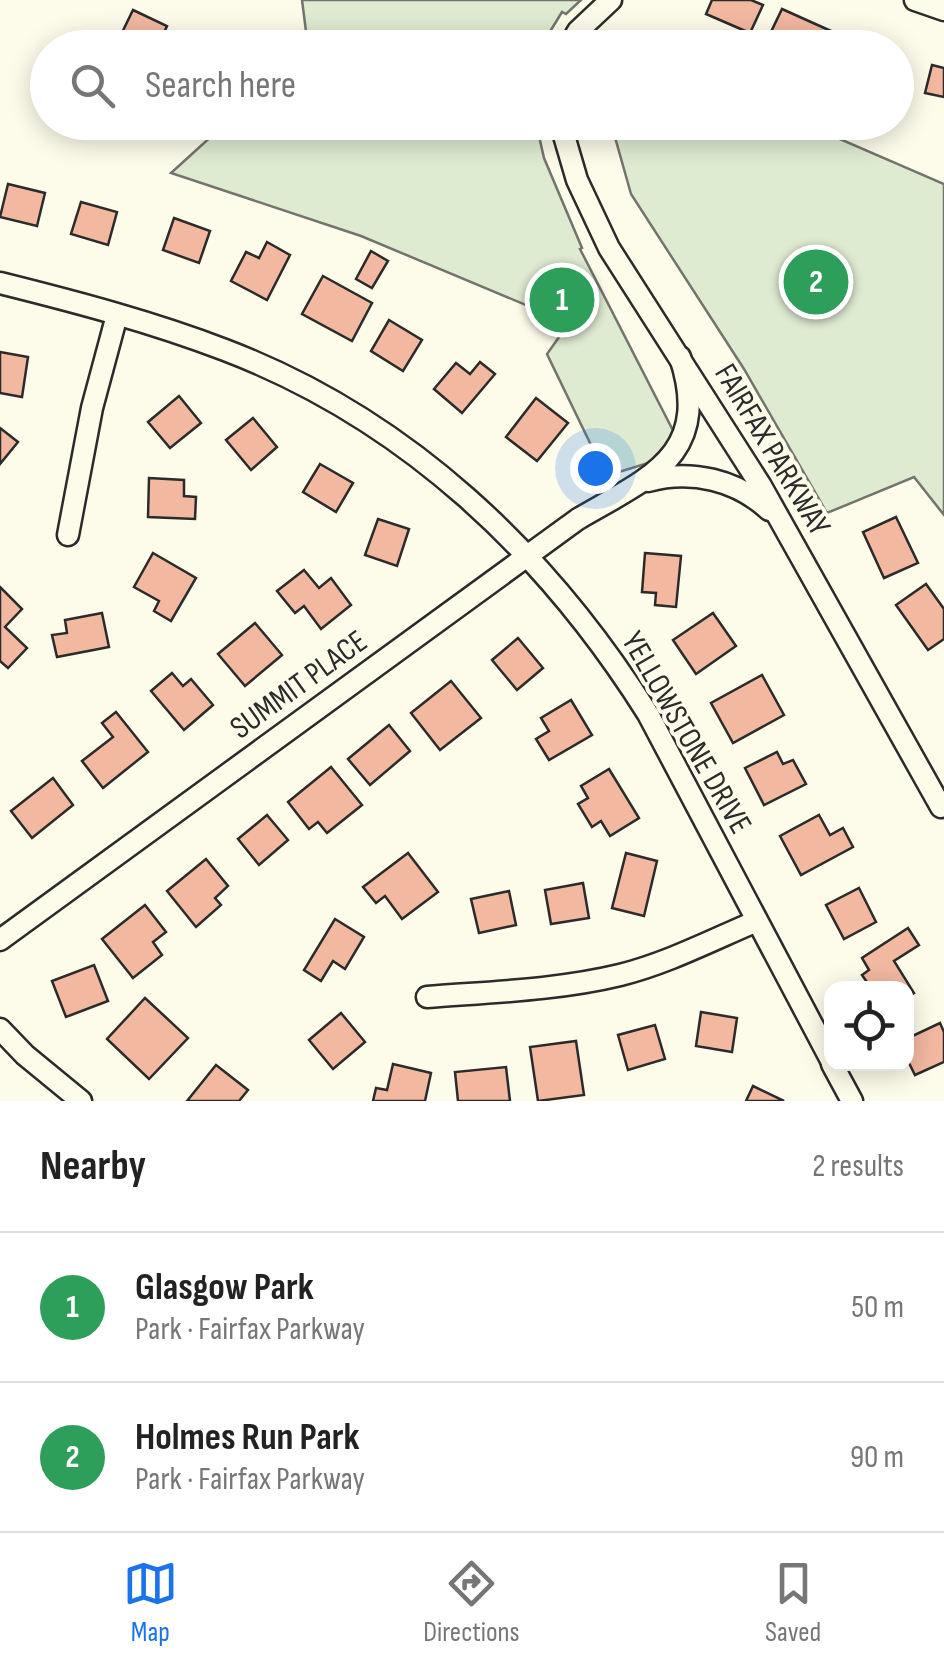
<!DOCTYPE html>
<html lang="en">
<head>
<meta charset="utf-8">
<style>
	:root { --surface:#fff; --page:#f6f6f6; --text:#222; --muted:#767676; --line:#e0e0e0; --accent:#1a73e8 }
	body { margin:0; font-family:"Sofia Sans Condensed",sans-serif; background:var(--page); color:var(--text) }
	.controls { position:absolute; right:30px; bottom:30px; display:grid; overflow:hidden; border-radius:20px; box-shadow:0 5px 25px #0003 }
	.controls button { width:90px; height:90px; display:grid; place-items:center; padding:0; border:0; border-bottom:2px solid var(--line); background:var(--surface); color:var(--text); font:50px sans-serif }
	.you { position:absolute; left:595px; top:468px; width:35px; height:35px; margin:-25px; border:8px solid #fff; border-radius:50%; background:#1a73e8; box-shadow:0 0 0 15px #1a73e833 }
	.badge { display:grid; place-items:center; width:65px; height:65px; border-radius:50%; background:var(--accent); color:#fff; font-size:32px; font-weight:700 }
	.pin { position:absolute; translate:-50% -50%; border:5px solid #fff; box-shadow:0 2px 10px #0006 }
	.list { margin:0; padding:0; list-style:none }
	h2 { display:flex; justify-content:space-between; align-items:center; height:130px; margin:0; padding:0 40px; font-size:42px }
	h2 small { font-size:32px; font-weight:400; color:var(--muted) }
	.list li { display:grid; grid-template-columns:65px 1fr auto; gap:30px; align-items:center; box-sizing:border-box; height:150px; padding:0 40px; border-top:2px solid var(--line) }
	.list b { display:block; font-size:38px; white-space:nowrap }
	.list p { margin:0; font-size:32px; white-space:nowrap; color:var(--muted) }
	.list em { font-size:32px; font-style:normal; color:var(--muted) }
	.icon { flex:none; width:55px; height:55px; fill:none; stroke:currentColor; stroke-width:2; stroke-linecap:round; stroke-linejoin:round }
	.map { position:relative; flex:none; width:944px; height:1101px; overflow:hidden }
	.search { position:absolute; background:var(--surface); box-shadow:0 5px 25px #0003; left:30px; right:30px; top:30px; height:110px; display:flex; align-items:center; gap:25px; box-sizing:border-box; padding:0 35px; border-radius:55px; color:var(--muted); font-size:38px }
	.sheet { height:430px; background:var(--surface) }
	nav { display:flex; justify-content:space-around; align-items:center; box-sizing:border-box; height:140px; border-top:2px solid var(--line); background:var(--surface); font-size:28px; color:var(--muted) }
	nav a { display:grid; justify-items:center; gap:5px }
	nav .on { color:var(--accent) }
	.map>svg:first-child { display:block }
	.green { fill:#deebd1; stroke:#74746e; stroke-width:2.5 }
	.building { fill:#f2b8a0; stroke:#2b2b2b; stroke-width:2.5 }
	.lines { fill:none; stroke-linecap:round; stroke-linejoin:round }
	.minor-casing { stroke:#2b2b2b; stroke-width:25 }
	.minor { stroke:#fdfbea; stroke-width:20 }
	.labels { text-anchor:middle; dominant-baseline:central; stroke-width:8; stroke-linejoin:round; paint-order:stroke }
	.street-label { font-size:32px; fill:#2b2b2b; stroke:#fdfbea }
</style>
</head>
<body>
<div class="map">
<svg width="944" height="1101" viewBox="0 0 944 1101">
	<rect width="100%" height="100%" fill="#fdfbea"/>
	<g class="green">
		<path d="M302 0H581L566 14 562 12 540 48 308 47Z"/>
		<path d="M226 123H536L544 158 582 248 580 249 684 452 606 476 547 354 569 323 361 236 171 173Z"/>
		<path d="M611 123H803L944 184V515L914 477 827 513 744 369 631 194Z"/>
	</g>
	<g class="building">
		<path d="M712 0H751L763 5 750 33 706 14Z"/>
		<path d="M782 9 831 31 824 48H799L770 34Z"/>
		<path d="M133 10 167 26 157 48 115 47Z"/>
		<path d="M932 65 944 68V97L925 93Z"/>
		<path d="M8 184 45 193 37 226 0 217Z"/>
		<path d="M81 202 117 212 108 245 71 234Z"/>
		<path d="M174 218 210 231 199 263 163 250Z"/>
		<path d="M267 242 290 255 267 300 231 281 246 252 259 258Z"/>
		<path d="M371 251 388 261 372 288 356 279Z"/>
		<path d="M323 276 372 303 352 341 302 314Z"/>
		<path d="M389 320 422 340 403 371 371 351Z"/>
		<path d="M0 352 28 357 22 397 0 393Z"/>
		<path d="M480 362 495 374 462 413 434 389 456 363 470 374Z"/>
		<path d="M179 396 201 423 170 448 148 422Z"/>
		<path d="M536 398 568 423 537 461 506 437Z"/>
		<path d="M253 418 277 447 251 470 226 440Z"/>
		<path d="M0 428 18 442 0 464Z"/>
		<path d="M320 464 353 483 336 512 303 492Z"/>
		<path d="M149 478 184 480V496L196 497 195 519 148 517Z"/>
		<path d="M896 517 918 563 884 578 863 532Z"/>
		<path d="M378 519 409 529 397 566 365 555Z"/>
		<path d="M153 553 196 578 171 621 154 611 159 601 134 587Z"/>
		<path d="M645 553 681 556 676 607 655 605 656 593 642 592Z"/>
		<path d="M304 570 319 588 331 578 351 605 321 629 304 606 295 613 277 591Z"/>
		<path d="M926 584 944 609V639L928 650 896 605Z"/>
		<path d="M0 587 22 609 5 627 27 648 8 668 0 661Z"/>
		<path d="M102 613 109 647 57 657 52 635 67 633 65 620Z"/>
		<path d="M713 613 736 646 696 674 673 640Z"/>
		<path d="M255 623 282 655 245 686 218 654Z"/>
		<path d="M518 638 543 668 517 690 492 660Z"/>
		<path d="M172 673 183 686 191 679 213 705 184 730 151 691Z"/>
		<path d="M762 675 784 715 733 743 711 703Z"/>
		<path d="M451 681 481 718 440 750 411 713Z"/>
		<path d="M571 700 592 735 549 760 536 739 549 731 541 718Z"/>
		<path d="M116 712 148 752 103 788 82 761 113 737 102 723Z"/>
		<path d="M389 725 410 751 370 785 348 759Z"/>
		<path d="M777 752 783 764 793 760 806 784 764 805 745 768Z"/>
		<path d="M331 767 362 805 327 833 318 822 309 829 288 802Z"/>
		<path d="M609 769 639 818 610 836 601 821 592 827 578 804 588 798 581 786Z"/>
		<path d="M53 778 73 805 32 838 11 811Z"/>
		<path d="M267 815 288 840 259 865 238 839Z"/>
		<path d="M819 815 830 835 843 828 853 847 801 875 780 836Z"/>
		<path d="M408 853 438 892 402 919 385 896 376 903 363 887Z"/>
		<path d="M626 853 657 861 644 916 612 908Z"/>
		<path d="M206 859 228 886 215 898 221 905 196 927 167 891Z"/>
		<path d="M583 883 589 918 551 924 545 890Z"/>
		<path d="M859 888 876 922 844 939 826 905Z"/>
		<path d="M509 891 516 925 479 933 471 899Z"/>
		<path d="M145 905 166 932 153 942 162 955 133 978 102 939Z"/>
		<path d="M335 919 364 937 345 969 333 961 321 981 304 970Z"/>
		<path d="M908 928 919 945 894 961 914 993 906 998V988H871L862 975 869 970 862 958Z"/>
		<path d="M94 965 108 1001 66 1017 52 981Z"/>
		<path d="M145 998 188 1038 149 1079 107 1039Z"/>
		<path d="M701 1012 737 1018 732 1052 696 1046Z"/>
		<path d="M341 1013 365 1042 333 1069 309 1040Z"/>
		<path d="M940 1023 944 1032V1062L915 1075 906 1057V1039Z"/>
		<path d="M655 1025 665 1059 628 1070 618 1035Z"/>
		<path d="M576 1041 584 1095 538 1101 530 1047Z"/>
		<path d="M393 1064 431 1073 425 1101H373L376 1088 387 1090Z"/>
		<path d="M216 1065 248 1090 239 1101H187Z"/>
		<path d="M506 1067 510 1101H458L455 1072Z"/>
		<path d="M753 1086 784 1101H746Z"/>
	</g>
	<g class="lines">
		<g class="minor-casing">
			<g id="minor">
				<path d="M915 0 944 10"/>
				<path d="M568 48 578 31 611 0"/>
				<path d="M560 122 577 180 609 248 761 486 941 807"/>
				<path d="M0 283C76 302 152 322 225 350 406 419 546 552 648 714L832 1062"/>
				<path d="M648 481C691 469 737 480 769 510"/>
				<path d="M68 535 92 408 117 315"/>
				<path d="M0 940 578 519C650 477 712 455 680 357"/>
				<path d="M427 997C491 992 558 990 620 975 668 963 712 940 757 921"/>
				<path d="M0 1029 25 1055 81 1101"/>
				<path d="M832 1064 852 1101"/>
			</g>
		</g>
		<use href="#minor" class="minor"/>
	</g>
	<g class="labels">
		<g class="street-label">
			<text transform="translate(772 450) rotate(59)">FAIRFAX PARKWAY</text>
			<text transform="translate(299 685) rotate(-36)">SUMMIT PLACE</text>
			<text transform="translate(686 733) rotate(60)">YELLOWSTONE DRIVE</text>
		</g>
	</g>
</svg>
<div class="controls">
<button><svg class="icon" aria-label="locate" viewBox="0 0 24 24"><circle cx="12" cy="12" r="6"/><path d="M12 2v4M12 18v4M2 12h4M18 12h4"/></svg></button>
</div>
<div class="you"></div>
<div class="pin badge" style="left:562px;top:300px;background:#2e9e5b">1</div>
<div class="pin badge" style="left:816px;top:282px;background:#2e9e5b">2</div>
<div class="search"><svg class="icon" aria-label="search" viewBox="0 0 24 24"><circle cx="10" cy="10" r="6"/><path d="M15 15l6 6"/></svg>Search here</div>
</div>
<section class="sheet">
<h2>Nearby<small>2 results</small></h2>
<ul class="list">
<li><span class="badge" style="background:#2e9e5b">1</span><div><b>Glasgow Park</b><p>Park · Fairfax Parkway</p></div><em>50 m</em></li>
<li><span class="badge" style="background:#2e9e5b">2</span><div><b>Holmes Run Park</b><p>Park · Fairfax Parkway</p></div><em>90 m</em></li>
</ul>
</section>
<nav>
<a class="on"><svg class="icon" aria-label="map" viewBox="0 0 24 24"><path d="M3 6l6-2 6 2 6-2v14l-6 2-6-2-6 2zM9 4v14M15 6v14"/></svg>Map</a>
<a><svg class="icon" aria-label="directions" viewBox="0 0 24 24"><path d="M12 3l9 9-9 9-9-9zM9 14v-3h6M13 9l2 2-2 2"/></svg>Directions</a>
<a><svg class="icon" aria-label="saved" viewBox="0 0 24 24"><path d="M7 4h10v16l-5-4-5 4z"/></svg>Saved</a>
</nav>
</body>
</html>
